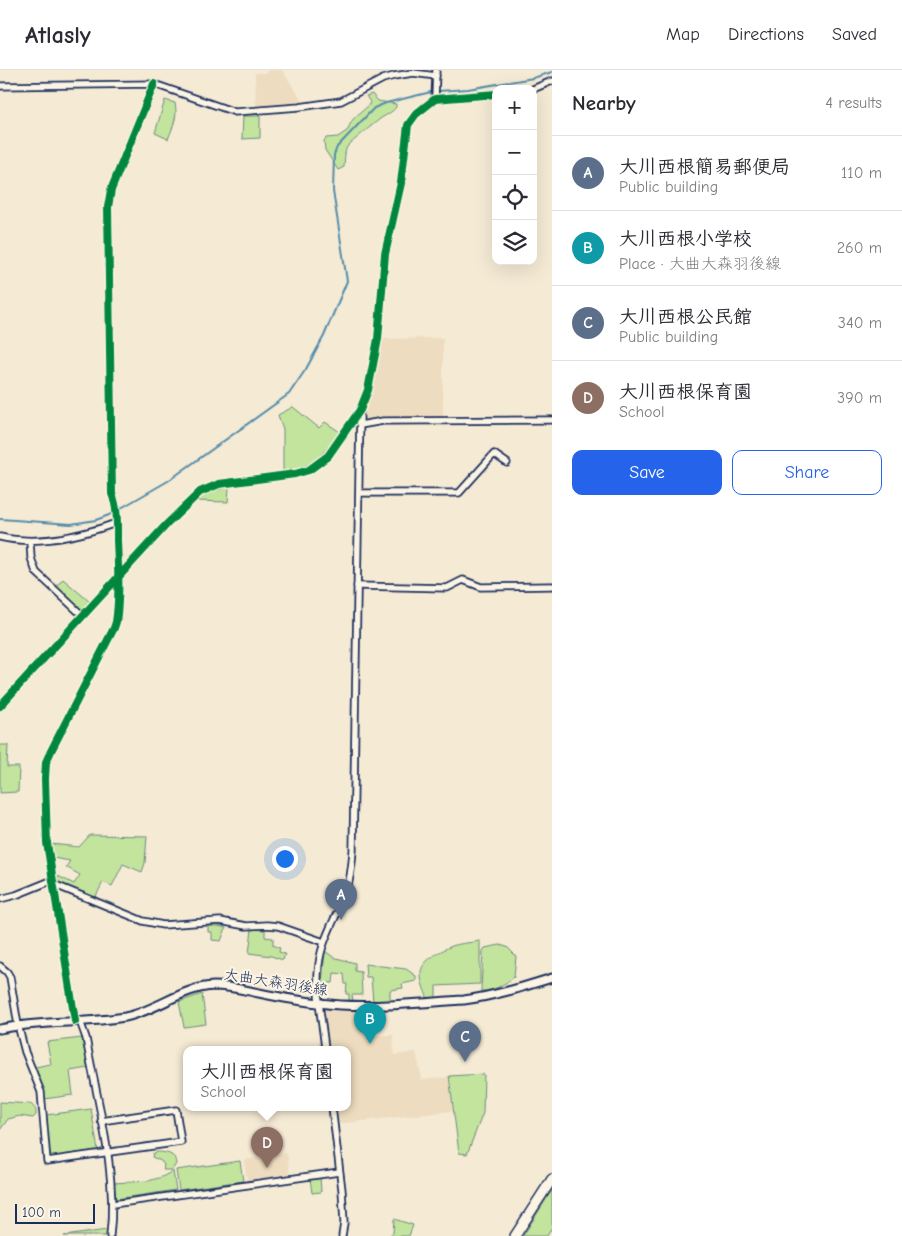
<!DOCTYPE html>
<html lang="en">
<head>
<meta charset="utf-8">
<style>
	:root { --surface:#fff; --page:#f2f2f3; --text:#2b2b33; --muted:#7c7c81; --line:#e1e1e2; --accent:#2563eb }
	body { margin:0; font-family:"Comic Neue","Klee One",sans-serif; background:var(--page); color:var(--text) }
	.controls { position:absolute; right:15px; top:15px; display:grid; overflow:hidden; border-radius:10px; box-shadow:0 5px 20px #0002 }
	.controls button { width:45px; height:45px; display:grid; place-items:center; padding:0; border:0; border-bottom:1px solid var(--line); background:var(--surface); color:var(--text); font:25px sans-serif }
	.scale { position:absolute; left:15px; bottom:12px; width:80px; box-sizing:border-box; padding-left:5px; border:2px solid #1b2f5e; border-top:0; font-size:14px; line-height:18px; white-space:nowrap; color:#1b2f5e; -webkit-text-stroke:4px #fcf5e5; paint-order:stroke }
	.you { position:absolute; left:284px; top:788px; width:18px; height:18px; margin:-12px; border:4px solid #fff; border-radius:50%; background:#1a73e8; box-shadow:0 0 0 8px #1a73e833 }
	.badge { display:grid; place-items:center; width:32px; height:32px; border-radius:50%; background:var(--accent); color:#fff; font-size:16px; font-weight:700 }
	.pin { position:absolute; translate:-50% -41px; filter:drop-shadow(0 1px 2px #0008) }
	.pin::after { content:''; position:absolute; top:26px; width:18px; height:15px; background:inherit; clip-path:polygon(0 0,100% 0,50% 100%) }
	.popup { position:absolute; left:183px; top:976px; width:168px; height:65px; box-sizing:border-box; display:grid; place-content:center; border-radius:10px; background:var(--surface); filter:drop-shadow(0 1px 4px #0005); font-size:16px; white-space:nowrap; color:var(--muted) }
	.popup b { font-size:19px; color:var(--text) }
	.popup::after { content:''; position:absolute; left:50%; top:100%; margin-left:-10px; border:10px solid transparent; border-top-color:var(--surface) }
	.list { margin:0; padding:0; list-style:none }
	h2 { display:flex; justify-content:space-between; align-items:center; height:65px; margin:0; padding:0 20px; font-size:21px }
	h2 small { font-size:16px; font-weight:400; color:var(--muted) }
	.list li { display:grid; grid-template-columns:32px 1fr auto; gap:15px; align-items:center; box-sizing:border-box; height:75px; padding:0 20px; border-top:1px solid var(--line) }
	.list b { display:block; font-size:19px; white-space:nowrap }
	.list p { margin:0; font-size:16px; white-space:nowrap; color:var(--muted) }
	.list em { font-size:16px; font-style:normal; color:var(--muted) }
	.actions { display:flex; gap:10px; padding:15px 20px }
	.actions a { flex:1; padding:11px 0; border:1px solid var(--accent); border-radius:10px; text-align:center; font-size:18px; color:var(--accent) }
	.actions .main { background:var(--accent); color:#fff }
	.icon { flex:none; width:28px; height:28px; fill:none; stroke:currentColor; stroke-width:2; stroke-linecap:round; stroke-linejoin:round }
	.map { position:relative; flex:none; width:552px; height:1166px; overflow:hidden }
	header { display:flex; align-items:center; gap:30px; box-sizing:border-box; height:70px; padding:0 25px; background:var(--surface); border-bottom:1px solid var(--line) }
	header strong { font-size:24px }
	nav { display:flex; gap:28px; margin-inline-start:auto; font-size:18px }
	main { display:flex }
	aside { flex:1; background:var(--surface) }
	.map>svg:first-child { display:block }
	.built { fill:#eddcbf }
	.green { fill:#c2e49d; stroke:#6e8a7e }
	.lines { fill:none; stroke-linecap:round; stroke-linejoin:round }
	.stream { stroke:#568dab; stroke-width:2 }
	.minor-casing { stroke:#1b2f5e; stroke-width:9 }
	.major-casing { stroke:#1b2f5e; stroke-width:11 }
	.highway-casing { stroke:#1b2f5e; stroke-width:12 }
	.minor { stroke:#fcf5e5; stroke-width:5.5 }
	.major { stroke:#fcf5e5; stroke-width:7 }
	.highway { stroke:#fcf5e5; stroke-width:9 }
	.cycleway-casing { stroke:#fcf5e5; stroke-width:11 }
	.cycleway { stroke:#00873e; stroke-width:8 }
	.labels { text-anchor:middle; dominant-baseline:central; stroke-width:4; stroke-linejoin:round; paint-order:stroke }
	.street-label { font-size:15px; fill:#1b2f5e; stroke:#fcf5e5 }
</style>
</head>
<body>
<header>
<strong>Atlasly</strong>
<nav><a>Map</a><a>Directions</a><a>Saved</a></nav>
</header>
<main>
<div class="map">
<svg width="552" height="1166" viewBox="0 0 552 1166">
	<rect width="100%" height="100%" fill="#f5ead4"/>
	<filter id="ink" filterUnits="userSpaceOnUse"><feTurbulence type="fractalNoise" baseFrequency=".02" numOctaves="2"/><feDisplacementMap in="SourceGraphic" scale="10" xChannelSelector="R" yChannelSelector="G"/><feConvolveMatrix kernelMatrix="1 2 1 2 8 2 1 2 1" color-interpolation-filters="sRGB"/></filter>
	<g filter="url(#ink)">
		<g class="built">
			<path d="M270 0H282L303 32 256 36 255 3H265Z"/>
			<path d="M443 268V353L384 355 363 359 355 357 369 326 381 269Z"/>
			<path d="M325 938 365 939 369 965H393L394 985 416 982 422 1010 448 1007 453 1041 335 1054 334 1037H347V979H328Z"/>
			<path d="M287 1083 290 1106 247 1112 244 1090Z"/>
		</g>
		<g class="green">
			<path d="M372 24 378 31 396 34V37C392 43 385 45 380 49 376 52 349 74 347 77 344 83 345 90 344 97L338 100 325 80 324 71 326 68 338 67 348 60C351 47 360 44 369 35L370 32 366 26Z"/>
			<path d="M165 30 175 33C178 46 173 57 168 69L155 63Z"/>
			<path d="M243 46H260V68L242 69Z"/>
			<path d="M293 337 319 358 325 352 340 362C321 387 314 395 283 404V359L278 345Z"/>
			<path d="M229 417 228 432 195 431 203 424Z"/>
			<path d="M63 509 90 532 82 541 55 518Z"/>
			<path d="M0 675H8L7 697H19L18 722 0 723Z"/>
			<path d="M90 765 147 766 145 793 142 802 123 794 112 816 103 812 95 828 58 813V806L74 814 80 805 66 797 70 791 53 788 51 774 79 777Z"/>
			<path d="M208 856H218L226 858 221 871 212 870V862H208Z"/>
			<path d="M252 859 265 860V867L273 868V875L280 878 279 882 285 884 283 890 271 886 249 883Z"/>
			<path d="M480 871V914L436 916V928L428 929C425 921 420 911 421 902 422 890 442 880 452 876 460 873 471 873 480 871Z"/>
			<path d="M500 875 507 877 516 886 514 907C505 914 493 922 481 921L483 881 485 878Z"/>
			<path d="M325 881 333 887 355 893V901L361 902 362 925H352L353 930 349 931V924H346L347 914H345L344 904 334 903 333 913H322Z"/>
			<path d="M365 894 406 899 416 906V911L402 914 403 918 390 920V931L373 932 371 907H366Z"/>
			<path d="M202 924 206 954 184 957 179 932Z"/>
			<path d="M82 968 88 998 70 1001 73 1025 44 1029V1022L35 997 51 994 47 972Z"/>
			<path d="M484 1004 483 1043 467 1084 459 1083 449 1006Z"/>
			<path d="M0 1032 31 1034 36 1040V1045L33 1048 20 1046 8 1049 0 1060Z"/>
			<path d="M91 1039 98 1080 50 1087 46 1045Z"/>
			<path d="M156 1082C165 1082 176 1083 176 1094L172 1100H163L164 1095 161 1091 152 1087 153 1083Z"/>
			<path d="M240 1091 243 1111 179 1120 176 1100Z"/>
			<path d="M173 1101 176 1120 116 1129 113 1113 148 1111 162 1107Z"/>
			<path d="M320 1107 321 1122 312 1123 310 1108Z"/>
			<path d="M552 1120V1157L547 1166H523Z"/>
			<path d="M394 1149 413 1155 409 1166H388L393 1163Z"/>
			<path d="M107 1160 106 1166H64Z"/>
		</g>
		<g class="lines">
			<g class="stream">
				<path d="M438 21 468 19 533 8 552 2"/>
				<path d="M0 449 71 454 96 450 109 445 168 411 289 324 306 299 324 266 347 211 333 121 334 85 337 77 374 38 386 33 431 22"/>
			</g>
			<g class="minor-casing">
				<g id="minor">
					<path d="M0 16 154 14 235 42 299 37 341 31 383 9 394 6 413 3 436 6"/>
					<path d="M533 19 552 11"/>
					<path d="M435 29 436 0"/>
					<path d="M360 355 383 351 552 350"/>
					<path d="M360 423H459L494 384 507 393"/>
					<path d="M0 467C38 476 80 466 116 453"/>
					<path d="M30 471 31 488 36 502 82 545"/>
					<path d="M357 516 447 518 463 510 481 517 552 516"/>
					<path d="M0 636 167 454 200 422 219 414 295 404 309 400 328 386 360 340 368 320 378 269 385 184 401 113 408 55 416 44 435 29 496 24"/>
					<path d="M53 814 143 851 163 855 220 851 246 856 267 855 278 856 324 872"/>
					<path d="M0 829 16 825 53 810"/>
					<path d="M0 896 7 902 10 907 18 955 25 982 41 1022 47 1091 181 1072 176 1040 101 1051"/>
					<path d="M75 951 47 773 45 709 46 692 51 681 114 558 116 552C120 525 118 497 117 470 117 456 118 438 112 424L108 137 111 120 154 14"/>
					<path d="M80 951 86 968C97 1031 118 1102 110 1166"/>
					<path d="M325 979C322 947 313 916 321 883 326 861 340 841 347 819 351 807 352 794 353 781L360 341"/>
					<path d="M332 1037 342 1120 344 1153 342 1166"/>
					<path d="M113 1134 339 1102"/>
				</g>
			</g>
			<g class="major-casing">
				<path id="major" d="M0 959C41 950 83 954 125 947 156 941 183 917 214 916 230 916 244 920 259 923 279 927 299 931 319 933 367 939 416 933 464 930 494 926 523 917 552 908"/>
			</g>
			<g class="highway-casing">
				<path id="highway" d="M515 1166 552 1109"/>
			</g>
			<use href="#minor" class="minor"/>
			<use href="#major" class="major"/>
			<use href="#highway" class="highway"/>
			<g class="cycleway-casing">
				<g id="cycleway">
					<path d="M0 636 167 454 200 422 219 414 295 404 309 400 328 386 360 340 368 320 378 269 385 184 401 113 408 55 416 44 435 29 496 24"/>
					<path d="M75 951 47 773 45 709 46 692 51 681 114 558 116 552C120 525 118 497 117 470 117 456 118 438 112 424L108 137 111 120 154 14"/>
				</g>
			</g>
			<use href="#cycleway" class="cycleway"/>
		</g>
	</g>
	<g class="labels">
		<g class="street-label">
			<text transform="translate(276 912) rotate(9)">大曲大森羽後線</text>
		</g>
	</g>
</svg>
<div class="controls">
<button>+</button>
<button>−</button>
<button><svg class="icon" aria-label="locate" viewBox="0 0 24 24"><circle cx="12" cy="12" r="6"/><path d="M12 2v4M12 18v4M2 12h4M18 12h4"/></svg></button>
<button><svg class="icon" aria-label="layers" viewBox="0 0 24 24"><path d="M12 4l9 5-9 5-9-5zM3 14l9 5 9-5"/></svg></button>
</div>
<div class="scale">100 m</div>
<div class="you"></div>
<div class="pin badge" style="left:341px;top:850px;background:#5c6f8a">A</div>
<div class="pin badge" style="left:370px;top:974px;background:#0f9aa8">B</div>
<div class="pin badge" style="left:465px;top:992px;background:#5c6f8a">C</div>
<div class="pin badge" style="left:267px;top:1098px;background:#8d6e63">D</div>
<div class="popup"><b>大川西根保育園</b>School</div>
</div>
<aside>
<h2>Nearby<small>4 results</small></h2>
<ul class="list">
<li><span class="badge" style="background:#5c6f8a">A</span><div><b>大川西根簡易郵便局</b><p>Public building</p></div><em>110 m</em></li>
<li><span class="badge" style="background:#0f9aa8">B</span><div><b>大川西根小学校</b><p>Place · 大曲大森羽後線</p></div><em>260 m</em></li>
<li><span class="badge" style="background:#5c6f8a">C</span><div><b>大川西根公民館</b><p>Public building</p></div><em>340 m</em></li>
<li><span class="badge" style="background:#8d6e63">D</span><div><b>大川西根保育園</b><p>School</p></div><em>390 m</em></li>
</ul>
<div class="actions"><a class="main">Save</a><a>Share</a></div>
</aside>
</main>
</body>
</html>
